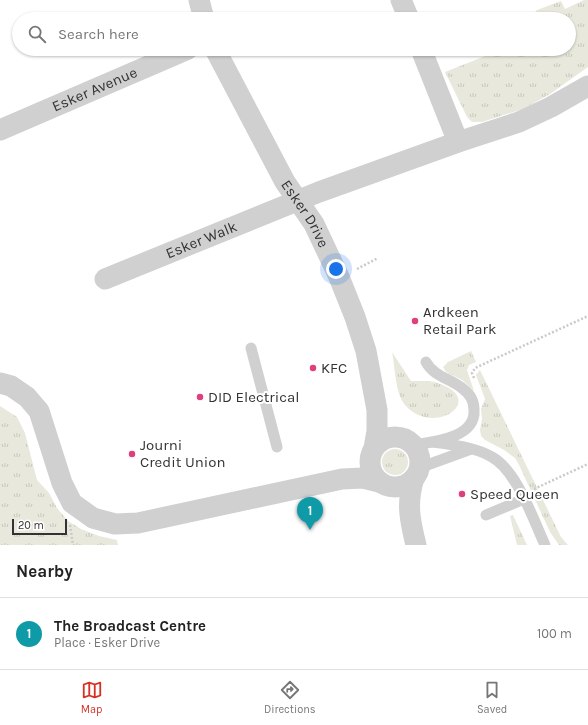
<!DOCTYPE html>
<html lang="en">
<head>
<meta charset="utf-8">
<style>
	:root { --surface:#fff; --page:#f2f2f2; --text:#222; --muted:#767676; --line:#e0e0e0; --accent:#d93025 }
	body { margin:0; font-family:Karla,sans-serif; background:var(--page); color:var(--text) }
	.scale { position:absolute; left:12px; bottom:10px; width:55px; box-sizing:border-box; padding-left:4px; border:2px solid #333; border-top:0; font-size:11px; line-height:14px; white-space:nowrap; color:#333; -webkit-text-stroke:3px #fff; paint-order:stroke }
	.you { position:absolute; left:336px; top:269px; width:14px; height:14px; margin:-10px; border:3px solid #fff; border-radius:50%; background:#1a73e8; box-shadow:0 0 0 6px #1a73e833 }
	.badge { display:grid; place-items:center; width:26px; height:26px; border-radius:50%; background:var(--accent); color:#fff; font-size:13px; font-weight:700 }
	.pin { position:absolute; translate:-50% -33px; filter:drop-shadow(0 1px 2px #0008) }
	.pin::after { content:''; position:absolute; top:21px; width:14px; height:12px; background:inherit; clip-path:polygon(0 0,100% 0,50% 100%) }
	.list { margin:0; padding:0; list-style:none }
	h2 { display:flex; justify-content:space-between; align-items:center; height:52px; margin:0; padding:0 16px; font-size:17px }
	h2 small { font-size:13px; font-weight:400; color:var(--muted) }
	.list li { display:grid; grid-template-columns:26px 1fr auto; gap:12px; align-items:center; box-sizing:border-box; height:72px; padding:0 16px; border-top:1px solid var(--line) }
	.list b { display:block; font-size:15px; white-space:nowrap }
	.list p { margin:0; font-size:13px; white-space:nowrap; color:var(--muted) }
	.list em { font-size:13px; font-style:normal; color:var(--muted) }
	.icon { flex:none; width:22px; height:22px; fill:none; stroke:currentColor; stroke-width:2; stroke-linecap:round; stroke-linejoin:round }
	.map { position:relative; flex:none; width:588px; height:545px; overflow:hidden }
	.search { position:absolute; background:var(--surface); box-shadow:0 1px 3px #0004; left:12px; right:12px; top:12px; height:44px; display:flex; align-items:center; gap:10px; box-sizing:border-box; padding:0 14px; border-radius:22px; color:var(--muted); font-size:15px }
	.sheet { height:124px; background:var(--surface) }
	nav { display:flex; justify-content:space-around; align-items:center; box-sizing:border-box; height:56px; border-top:1px solid var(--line); background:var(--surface); font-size:11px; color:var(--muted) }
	nav a { display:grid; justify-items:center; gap:2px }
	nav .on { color:var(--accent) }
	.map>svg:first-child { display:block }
	.grass { fill:url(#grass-tufts) }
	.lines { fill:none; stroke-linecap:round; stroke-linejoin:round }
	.path { stroke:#cacaca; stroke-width:2.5; stroke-dasharray:2 2; stroke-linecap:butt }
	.service { stroke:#d0d0d0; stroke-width:11 }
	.minor { stroke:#d0d0d0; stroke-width:21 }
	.poi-dot { fill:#e03f7d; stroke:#fff; stroke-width:1.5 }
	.labels { text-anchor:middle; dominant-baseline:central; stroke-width:4; stroke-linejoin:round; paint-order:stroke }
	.street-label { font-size:15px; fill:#333; stroke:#fff }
	.poi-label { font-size:15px; fill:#333; stroke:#fff; text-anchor:start }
</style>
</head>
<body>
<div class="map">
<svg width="588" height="545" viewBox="0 0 588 545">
	<defs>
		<pattern id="grass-tufts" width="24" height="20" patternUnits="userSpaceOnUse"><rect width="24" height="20" fill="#e8e9dc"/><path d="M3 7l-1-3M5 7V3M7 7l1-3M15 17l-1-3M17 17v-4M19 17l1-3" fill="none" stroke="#c7c8bd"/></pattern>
	</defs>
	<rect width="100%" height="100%" fill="#fff"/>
	<g class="grass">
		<path d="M584 0H588V67L550 94 523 109 482 122H472L467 117 445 72 503 49H569V19H529L537 10 561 1 565 9Z"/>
		<path d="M471 351 476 362 469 365 467 370 474 391 462 380 446 372 443 367 448 362Z"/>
		<path d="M392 352 411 381C417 381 423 381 429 381 437 382 443 385 449 388 479 406 431 435 405 405 395 393 395 366 392 352Z"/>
		<path d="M480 370 561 537 568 545H559L550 532 519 465 515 458 504 450 485 440 481 436 480 430 482 419 481 409 485 399 476 375Z"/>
		<path d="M0 406 17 417 25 433 37 480 49 493 57 508 68 521 81 529 99 536 117 540 118 545H0Z"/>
		<circle cx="395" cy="462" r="13"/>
		<path d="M513 515 527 545H517L510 516Z"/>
	</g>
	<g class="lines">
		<g class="path">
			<path d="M357 269 378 258"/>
			<path d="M474 378 472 373 475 368 588 316"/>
			<path d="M534 489 588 464"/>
			<path d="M70 525 73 545"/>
		</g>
		<g class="service">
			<path d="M251 348 277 447"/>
			<path d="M433 442C453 445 475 447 492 457 517 471 533 519 545 545"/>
			<path d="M413 445C433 442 476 438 474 410 474 402 470 394 463 389 452 379 434 377 426 362"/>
			<path d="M419 468 471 449"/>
			<path d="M486 515 524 499"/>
		</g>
		<g class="minor">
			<path d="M199 0 204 19"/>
			<path d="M401 0 409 19"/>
			<path id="s1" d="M215 49 285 182 314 224 339 277 355 317 366 351 377 410V431L374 448"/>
			<path d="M421 49 458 142"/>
			<path id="s2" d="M0 130 188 49"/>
			<path id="s3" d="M105 279 319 192 458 142 519 122 551 107 588 86"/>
			<path d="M0 383 11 386 27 397 39 411 62 483 72 503 93 518 115 524 138 523 342 479 363 478 379 482"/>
			<circle cx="395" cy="462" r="25"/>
			<path d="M414 478C406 503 410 521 416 545"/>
		</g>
	</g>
	<g class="poi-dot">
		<circle cx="415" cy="321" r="4"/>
		<circle cx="313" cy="368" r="4"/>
		<circle cx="200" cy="397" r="4"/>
		<circle cx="132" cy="454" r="4"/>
		<circle cx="462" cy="494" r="4"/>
	</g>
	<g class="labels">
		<g class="street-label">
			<text stroke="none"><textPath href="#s2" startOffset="103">Esker Avenue</textPath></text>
			<text stroke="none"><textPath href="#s1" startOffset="188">Esker Drive</textPath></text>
			<text stroke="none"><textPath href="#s3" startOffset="104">Esker Walk</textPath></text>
		</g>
		<g class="poi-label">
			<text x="423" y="312">Ardkeen<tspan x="423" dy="17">Retail Park</tspan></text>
			<text x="321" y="368">KFC</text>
			<text x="208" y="397">DID Electrical</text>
			<text x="140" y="445">Journi<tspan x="140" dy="17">Credit Union</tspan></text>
			<text x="470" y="494">Speed Queen</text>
		</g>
	</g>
</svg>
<div class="scale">20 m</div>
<div class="you"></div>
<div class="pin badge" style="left:310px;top:530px;background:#0f9aa8">1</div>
<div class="search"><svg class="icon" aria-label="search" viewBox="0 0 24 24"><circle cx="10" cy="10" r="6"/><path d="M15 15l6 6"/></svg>Search here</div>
</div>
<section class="sheet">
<h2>Nearby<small></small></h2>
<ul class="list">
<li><span class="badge" style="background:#0f9aa8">1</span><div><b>The Broadcast Centre</b><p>Place · Esker Drive</p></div><em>100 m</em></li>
</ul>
</section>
<nav>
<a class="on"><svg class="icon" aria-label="map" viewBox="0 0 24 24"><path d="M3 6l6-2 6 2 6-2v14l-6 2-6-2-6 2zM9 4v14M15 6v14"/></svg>Map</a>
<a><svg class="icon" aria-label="directions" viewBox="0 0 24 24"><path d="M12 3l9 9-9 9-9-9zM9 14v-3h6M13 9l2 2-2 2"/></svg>Directions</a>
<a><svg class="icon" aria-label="saved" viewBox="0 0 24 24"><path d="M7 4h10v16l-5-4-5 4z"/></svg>Saved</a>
</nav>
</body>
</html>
